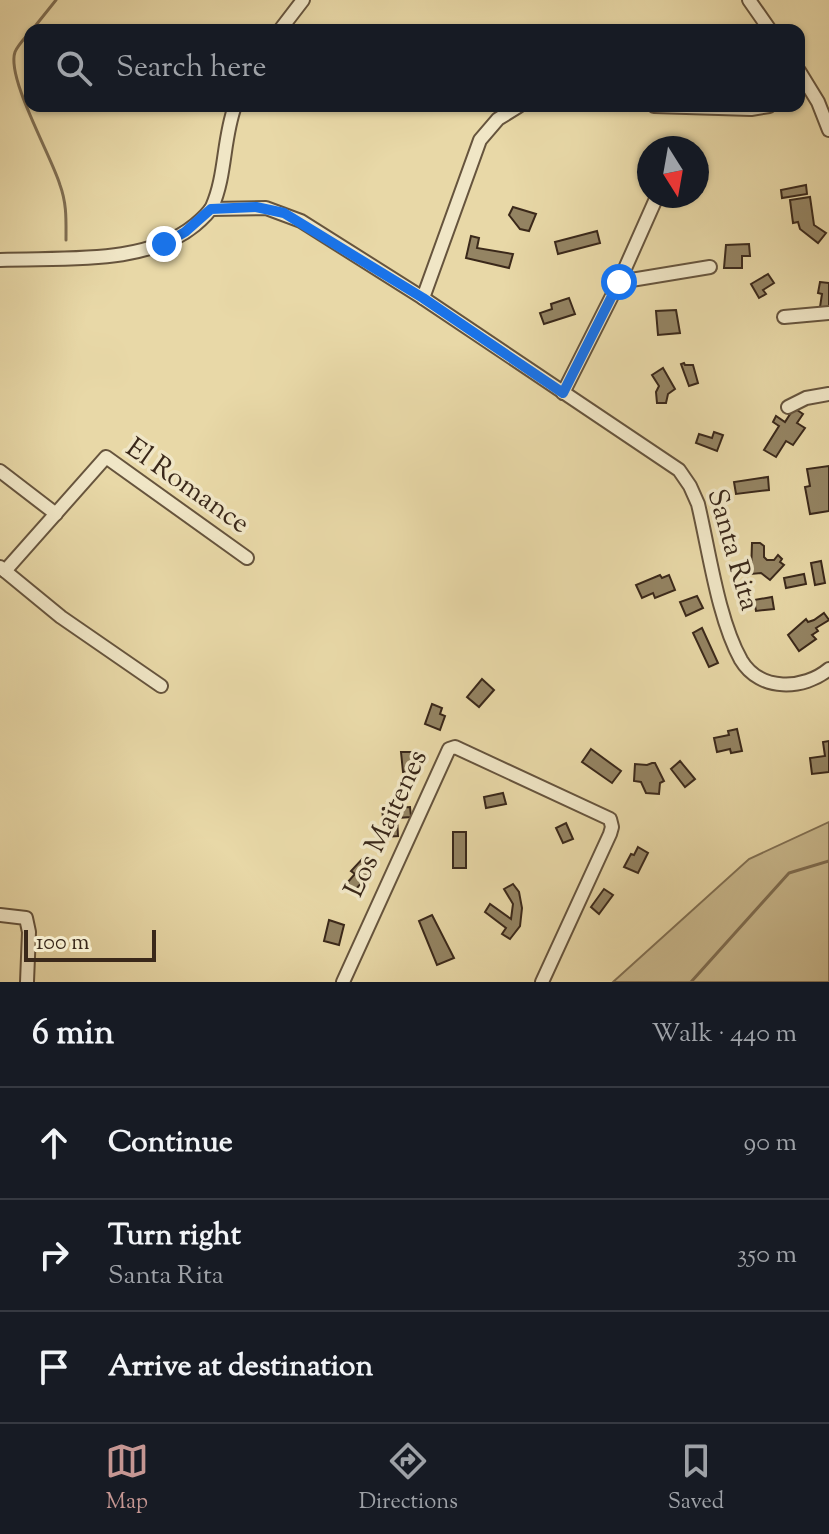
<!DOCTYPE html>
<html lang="en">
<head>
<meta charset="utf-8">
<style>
	:root { --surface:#171b24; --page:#242831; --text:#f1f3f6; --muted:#9ea1a6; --line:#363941; --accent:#c59692 }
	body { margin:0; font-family:"Sorts Mill Goudy",serif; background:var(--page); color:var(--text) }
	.compass { position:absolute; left:637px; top:136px; width:72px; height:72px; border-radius:50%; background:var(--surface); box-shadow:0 2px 6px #0004; rotate:169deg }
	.scale { position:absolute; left:24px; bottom:20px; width:132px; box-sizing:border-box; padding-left:8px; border:4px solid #3a281a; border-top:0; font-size:22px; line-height:28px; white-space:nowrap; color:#3a281a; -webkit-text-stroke:6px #f0e6c6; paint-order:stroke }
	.stop { position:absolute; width:24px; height:24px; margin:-18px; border:6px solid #1a73e8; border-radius:50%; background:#fff }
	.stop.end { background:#1a73e8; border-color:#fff; box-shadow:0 2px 8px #0008 }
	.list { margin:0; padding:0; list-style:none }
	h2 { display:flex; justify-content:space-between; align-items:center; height:104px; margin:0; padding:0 32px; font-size:34px }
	h2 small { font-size:26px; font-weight:400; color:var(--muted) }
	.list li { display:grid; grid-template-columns:52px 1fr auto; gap:24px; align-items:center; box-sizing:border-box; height:112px; padding:0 32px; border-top:2px solid var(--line) }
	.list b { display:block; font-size:30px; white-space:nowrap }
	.list p { margin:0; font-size:26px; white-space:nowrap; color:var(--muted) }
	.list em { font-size:26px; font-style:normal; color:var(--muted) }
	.icon { flex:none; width:44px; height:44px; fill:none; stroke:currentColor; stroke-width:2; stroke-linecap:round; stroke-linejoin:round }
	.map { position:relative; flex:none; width:829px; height:982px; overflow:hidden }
	.search { position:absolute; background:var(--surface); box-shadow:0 2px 6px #0004; left:24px; right:24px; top:24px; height:88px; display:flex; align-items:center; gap:20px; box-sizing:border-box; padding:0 28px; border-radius:16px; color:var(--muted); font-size:30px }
	.sheet { height:440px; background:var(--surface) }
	nav { display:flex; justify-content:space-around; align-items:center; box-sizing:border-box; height:112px; border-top:2px solid var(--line); background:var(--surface); font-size:22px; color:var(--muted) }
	nav a { display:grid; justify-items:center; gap:4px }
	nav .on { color:var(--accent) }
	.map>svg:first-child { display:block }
	.green { fill:#caba8f; stroke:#827154; stroke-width:2 }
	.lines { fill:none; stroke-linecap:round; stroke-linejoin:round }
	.stream { stroke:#7f6e52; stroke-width:3 }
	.building { fill:#948463; stroke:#3a281a; stroke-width:2 }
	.minor-casing { stroke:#66543d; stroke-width:16 }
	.minor { stroke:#f0e6c6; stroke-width:12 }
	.route { stroke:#1a73e8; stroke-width:10 }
	.labels { text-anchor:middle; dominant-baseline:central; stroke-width:7; stroke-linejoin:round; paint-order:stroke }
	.street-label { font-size:28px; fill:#3a281a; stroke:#f0e6c6 }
</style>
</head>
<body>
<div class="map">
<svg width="829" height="982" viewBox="0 0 829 982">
	<rect width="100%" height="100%" fill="#e8d8a7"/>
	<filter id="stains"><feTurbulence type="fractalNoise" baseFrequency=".0025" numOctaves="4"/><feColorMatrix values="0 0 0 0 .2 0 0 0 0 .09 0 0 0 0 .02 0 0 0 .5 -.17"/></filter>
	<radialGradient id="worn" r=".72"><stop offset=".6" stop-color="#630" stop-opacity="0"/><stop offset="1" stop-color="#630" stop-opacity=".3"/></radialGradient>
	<path class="green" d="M829 822V982H613L749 859Z"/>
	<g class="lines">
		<g class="stream">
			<path d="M32 30 56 0"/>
			<path d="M30 32C25 38 18 45 15 52 6 78 52 157 60 185 67 204 66 221 66 240"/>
			<path d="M691 982 789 873 829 861"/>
		</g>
	</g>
	<g class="building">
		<path d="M806 185 807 194 782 198 781 190Z"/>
		<path d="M810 197 814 225 826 233 818 243 800 229 798 222 793 223 790 200Z"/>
		<path d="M513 207 536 214 529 231 520 229 509 215Z"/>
		<path d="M597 231 600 243 558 254 555 242Z"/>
		<path d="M471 236 479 238 477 248 513 254 509 268 466 258Z"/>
		<path d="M749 244 750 256H742V268H724L726 245Z"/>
		<path d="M768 274 774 283 763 290 766 294 759 298 751 284Z"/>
		<path d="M820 282 829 283V308L820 307 822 294 818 293Z"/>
		<path d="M569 298 575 314 544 324 540 313 552 309 551 304Z"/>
		<path d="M676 310 680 333 658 335 656 311Z"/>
		<path d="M684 363 685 365H693L698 383 689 386 681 364Z"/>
		<path d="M663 368 675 389 668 394 666 403H657L656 392 659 386 652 375Z"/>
		<path d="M794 408 803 414 797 423 805 428 793 445 786 441 776 457 764 450 779 426 773 422 776 416 785 422Z"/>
		<path d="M714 432 723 435 717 451 696 443 699 434 712 438Z"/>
		<path d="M829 466V511L810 514 805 487 810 486 807 469Z"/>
		<path d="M768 477 769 490 736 494 734 482Z"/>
		<path d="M752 543H760L764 546V557L767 560H774L778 555 782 559 780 562 784 565 770 580 761 573 751 574Z"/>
		<path d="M821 561 825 583 815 585 811 563Z"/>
		<path d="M804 574 806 584 786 588 784 578Z"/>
		<path d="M660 575 662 578 669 575 675 590 655 598 653 593 642 598 636 585Z"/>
		<path d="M697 596 703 608 686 616 680 602Z"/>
		<path d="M772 597 774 609 756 611 754 600Z"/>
		<path d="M824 613 829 620 816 628 818 631 812 635 816 639 799 651 788 635 806 619 808 622 814 620Z"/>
		<path d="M702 628 718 663 709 667 693 633Z"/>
		<path d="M482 679 494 690 479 707 467 697Z"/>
		<path d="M432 704 442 708 440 714 445 716 440 730 425 724Z"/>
		<path d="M737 729 742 751 731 753 730 749 717 752 714 738 729 735 728 731Z"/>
		<path d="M829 741V772L812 774 810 758 825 756 823 742Z"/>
		<path d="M591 749 621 771 612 783 582 762Z"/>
		<path d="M401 752H415L421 757 422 765 414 769 415 771 403 772Z"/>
		<path d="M680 761 695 779 685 787 671 769Z"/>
		<path d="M652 763H655L664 781 660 783 659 794 646 793 641 782 634 781 635 764 647 765Z"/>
		<path d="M503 793 506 804 486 808 484 797Z"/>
		<path d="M387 802H394V808L410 807 411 817 397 818 398 836 385 837 382 808H388Z"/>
		<path d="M566 823 573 839 563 843 556 828Z"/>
		<rect x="453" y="832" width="13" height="36"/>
		<path d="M638 847 648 853 638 873 624 867 631 854 634 855Z"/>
		<path d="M366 855 377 866 355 890 347 883 355 874 351 871Z"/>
		<path d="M513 884 519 892 522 908 520 926 510 939 502 934 506 928 485 912 490 904 511 919 513 904 504 889Z"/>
		<path d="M604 889 613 895 599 914 591 907Z"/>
		<path d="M432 915 454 958 437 965 419 921Z"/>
		<path d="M329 920 344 925 339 945 324 941Z"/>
	</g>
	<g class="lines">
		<g class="minor-casing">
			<g id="minor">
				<path d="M749 0 770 30"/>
				<path d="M280 30 303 0"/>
				<path d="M799 71 818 102 829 130"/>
				<path d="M654 106 751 109 769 106"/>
				<path d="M211 209 266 208 301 221 423 298 679 470 690 486 698 504C709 550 718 619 741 660 760 692 804 690 829 669"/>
				<path d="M0 260C62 257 145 266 195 225 201 220 208 214 212 207 226 176 223 138 235 106"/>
				<path d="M619 282 710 267"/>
				<path d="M423 298 480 140 498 119 519 106"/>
				<path d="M784 317 829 313"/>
				<path d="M563 393 619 282 655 201"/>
				<path d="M788 407 806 398 829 394"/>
				<path d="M0 471 56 514"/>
				<path d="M0 567 61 617 161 686"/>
				<path d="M5 571 106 457 247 558"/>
				<path d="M0 915 26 918 29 932 27 982"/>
				<path d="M343 982 449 749 455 747 610 819 612 827 610 834 542 982"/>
			</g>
		</g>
		<use href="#minor" class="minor"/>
	</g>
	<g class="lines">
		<path class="route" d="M164 244 185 232 211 209 256 207 284 213 423 298 563 393 619 282"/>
	</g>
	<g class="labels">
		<g class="street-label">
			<text transform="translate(187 487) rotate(35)">El Romance</text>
			<text transform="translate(732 550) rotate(74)">Santa Rita</text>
			<text transform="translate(387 824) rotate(-65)">Los Maitenes</text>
		</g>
	</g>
	<rect width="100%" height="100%" filter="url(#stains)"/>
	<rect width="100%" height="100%" fill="url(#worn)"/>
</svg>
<svg class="compass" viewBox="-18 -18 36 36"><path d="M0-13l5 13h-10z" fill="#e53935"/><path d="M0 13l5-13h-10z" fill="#9ea1a6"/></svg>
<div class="scale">100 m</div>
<div class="stop" style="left:619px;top:282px"></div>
<div class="stop end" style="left:164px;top:244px"></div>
<div class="search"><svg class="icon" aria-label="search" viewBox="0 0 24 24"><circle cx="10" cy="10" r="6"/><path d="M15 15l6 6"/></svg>Search here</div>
</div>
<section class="sheet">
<h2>6 min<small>Walk · 440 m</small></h2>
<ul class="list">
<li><svg class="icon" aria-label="ahead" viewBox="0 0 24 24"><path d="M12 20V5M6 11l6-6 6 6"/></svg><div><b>Continue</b></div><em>90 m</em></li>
<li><svg class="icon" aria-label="right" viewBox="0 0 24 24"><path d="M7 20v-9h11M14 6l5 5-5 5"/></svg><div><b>Turn right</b><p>Santa Rita</p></div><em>350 m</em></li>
<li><svg class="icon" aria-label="arrive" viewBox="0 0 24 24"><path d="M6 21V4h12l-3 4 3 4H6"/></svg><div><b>Arrive at destination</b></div></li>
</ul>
</section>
<nav>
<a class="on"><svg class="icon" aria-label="map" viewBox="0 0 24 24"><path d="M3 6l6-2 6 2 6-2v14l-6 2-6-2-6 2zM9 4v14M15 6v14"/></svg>Map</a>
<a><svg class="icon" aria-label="directions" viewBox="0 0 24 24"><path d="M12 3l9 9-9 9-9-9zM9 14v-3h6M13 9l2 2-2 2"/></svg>Directions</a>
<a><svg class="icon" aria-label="saved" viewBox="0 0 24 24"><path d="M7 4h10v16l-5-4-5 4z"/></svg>Saved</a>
</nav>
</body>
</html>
